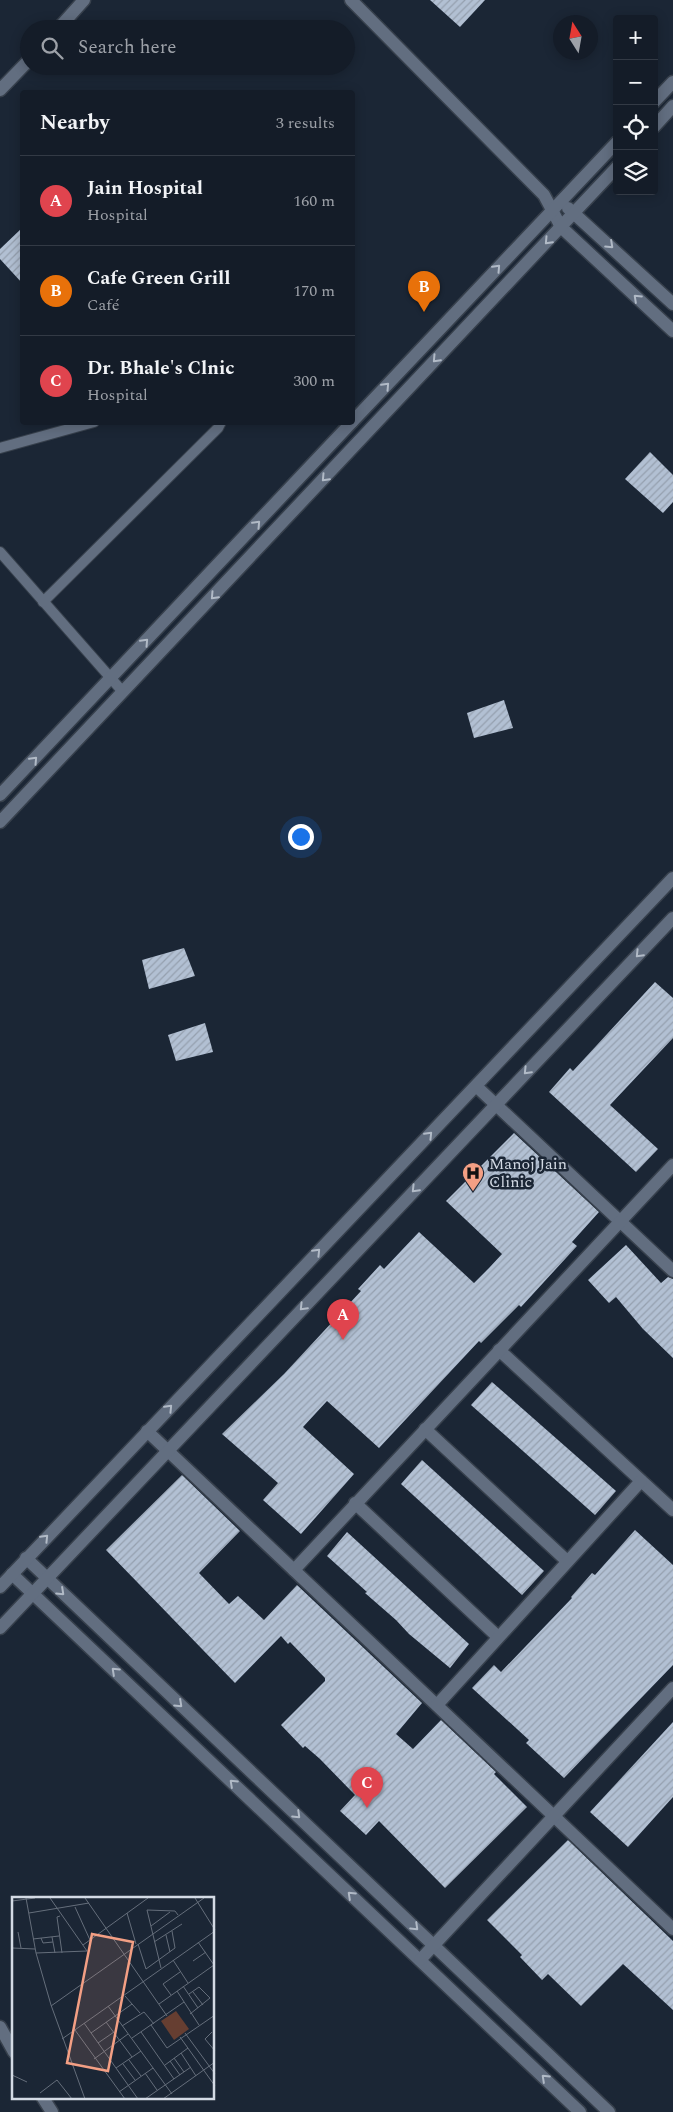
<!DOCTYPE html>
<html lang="en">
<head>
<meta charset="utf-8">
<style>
	:root { --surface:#141c28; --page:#1d2530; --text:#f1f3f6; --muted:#9da1a8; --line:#333a45; --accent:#f39f84 }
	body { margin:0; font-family:Spectral,serif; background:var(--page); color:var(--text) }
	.controls { position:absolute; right:15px; top:15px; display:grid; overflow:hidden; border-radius:5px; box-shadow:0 2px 12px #0003 }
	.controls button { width:45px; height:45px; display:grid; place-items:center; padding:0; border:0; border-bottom:1px solid var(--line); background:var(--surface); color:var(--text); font:25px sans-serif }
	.compass { position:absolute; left:553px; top:15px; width:45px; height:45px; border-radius:50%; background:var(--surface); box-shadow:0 2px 12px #0003; rotate:349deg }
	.you { position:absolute; left:300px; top:836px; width:18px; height:18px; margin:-12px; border:4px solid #fff; border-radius:50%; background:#1a73e8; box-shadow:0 0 0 8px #1a73e833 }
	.badge { display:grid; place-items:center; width:32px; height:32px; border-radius:50%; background:var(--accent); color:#fff; font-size:16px; font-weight:700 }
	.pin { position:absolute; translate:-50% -41px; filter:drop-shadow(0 1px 2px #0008) }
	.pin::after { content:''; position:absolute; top:26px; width:18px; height:15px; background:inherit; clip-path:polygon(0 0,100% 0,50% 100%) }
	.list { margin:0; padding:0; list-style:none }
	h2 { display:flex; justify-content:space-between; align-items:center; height:65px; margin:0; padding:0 20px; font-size:21px }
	h2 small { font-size:16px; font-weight:400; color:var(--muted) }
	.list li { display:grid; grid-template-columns:32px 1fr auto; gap:15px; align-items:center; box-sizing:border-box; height:90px; padding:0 20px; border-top:1px solid var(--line) }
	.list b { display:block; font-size:19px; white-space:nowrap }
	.list p { margin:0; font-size:16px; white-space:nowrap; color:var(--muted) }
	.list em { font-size:16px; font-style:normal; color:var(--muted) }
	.icon { flex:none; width:28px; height:28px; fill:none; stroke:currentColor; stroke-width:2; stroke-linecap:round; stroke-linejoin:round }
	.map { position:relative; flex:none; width:673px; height:2112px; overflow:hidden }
	.search { position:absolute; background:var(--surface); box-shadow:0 2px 12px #0003; left:20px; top:20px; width:335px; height:55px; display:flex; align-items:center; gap:12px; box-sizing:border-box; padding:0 18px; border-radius:28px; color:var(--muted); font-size:19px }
	.panel { position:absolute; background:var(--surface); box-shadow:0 2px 12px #0003; left:20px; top:90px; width:335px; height:335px; border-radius:5px }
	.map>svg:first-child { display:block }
	.building { fill:url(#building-hatch) }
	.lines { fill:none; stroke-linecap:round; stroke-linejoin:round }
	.service-casing { stroke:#37404c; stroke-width:12 }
	.minor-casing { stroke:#37404c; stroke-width:15 }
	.service { stroke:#626e80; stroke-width:10 }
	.minor { stroke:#626e80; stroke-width:12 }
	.oneway { stroke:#b1bac6 }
	.labels { text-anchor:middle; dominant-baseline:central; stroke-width:5; stroke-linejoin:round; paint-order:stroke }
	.poi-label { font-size:16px; fill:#d3dae4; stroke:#1b2635; text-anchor:start }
	.inset-road { fill:none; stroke:#656e7b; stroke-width:1 }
	.view { fill:#f39f84; fill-opacity:0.15; stroke:#f39f84; stroke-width:2.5 }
	.inset-edge { fill:none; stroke:#d3dae4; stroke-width:2.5 }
</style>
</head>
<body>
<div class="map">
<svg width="673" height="2112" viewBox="0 0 673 2112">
	<defs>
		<pattern id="building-hatch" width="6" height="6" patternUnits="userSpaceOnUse" patternTransform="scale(1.25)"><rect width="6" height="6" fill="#b2c0d3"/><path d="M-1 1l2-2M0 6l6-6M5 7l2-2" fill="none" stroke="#95a0af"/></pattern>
	</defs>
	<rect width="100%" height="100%" fill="#1b2635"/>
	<g class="building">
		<path d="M430 0H485L460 27Z"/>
		<path d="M22 228V283L0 259V249Z"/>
		<path d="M650 452 673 475V502L663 513 625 479Z"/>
		<path d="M504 700 513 728 474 738 467 713Z"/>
		<path d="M184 948 195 976 149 989 142 960Z"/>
		<path d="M655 982 673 998V1038L610 1105 658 1149 636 1172 549 1092 570 1068 573 1071Z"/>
		<path d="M205 1023 213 1052 176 1061 168 1035Z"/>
		<path d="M514 1133 599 1212 572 1242 577 1246 521 1307 519 1305 481 1343 479 1341 379 1448 327 1401 303 1427 354 1474 301 1534 263 1500 278 1483 222 1434 284 1374 361 1291 358 1289 380 1265 384 1269 419 1232 474 1283 489 1268 502 1254 446 1201Z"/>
		<path d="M626 1245 661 1283 668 1277 673 1279V1358L643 1329 616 1297 609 1303 588 1280Z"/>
		<path d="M492 1382 616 1491 595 1515 471 1405Z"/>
		<path d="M422 1460 544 1571 522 1595 401 1484Z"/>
		<path d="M182 1475 240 1531 199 1573 229 1604 238 1596 264 1620 297 1585 422 1703 396 1734 413 1749 441 1720 496 1772 494 1774 527 1807 445 1888 379 1821 366 1835 340 1811 355 1795 320 1759 305 1746 303 1748 281 1725 325 1681V1678L290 1642 288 1644 281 1636 235 1683 106 1550Z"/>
		<path d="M635 1530 673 1565V1665L564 1778 526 1743 529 1740 472 1688 494 1665 501 1672 572 1598 571 1597 592 1573 595 1575Z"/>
		<path d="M347 1532 469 1644 450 1668 409 1634 396 1620 365 1593 367 1592 327 1556Z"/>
		<path d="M673 1722V1797L628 1847 590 1812Z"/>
		<path d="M568 1840 673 1941V2010L623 1964 581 2006 548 1974 542 1980 520 1957 522 1955 487 1920Z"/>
	</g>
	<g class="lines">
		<g class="service-casing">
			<g id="service">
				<path d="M0 448 94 422"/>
				<path d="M0 552 123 692"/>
				<path d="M43 602 218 428 221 422"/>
			</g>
		</g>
		<g class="minor-casing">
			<g id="minor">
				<path d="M351 0 544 195 561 227 673 331"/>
				<path d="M58 29 84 0"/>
				<path d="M0 90 29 60"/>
				<path d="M654 102 673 82"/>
				<path d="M654 127 673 106"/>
				<path d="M568 208 673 304"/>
				<path d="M352 422 617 142"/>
				<path d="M0 795 352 422"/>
				<path d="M0 822 617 167"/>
				<path d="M476 1086 673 1271"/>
				<path d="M499 1350 673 1510"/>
				<path d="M425 1429 567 1561"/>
				<path d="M147 1431 673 1929"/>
				<path d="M355 1503 497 1636"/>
				<path d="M26 1558 609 2112"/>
				<path d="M294 1570 673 1165"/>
				<path d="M12 1574 580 2112"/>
				<path d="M0 1587 673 878"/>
				<path d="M0 1628 673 918"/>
				<path d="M437 1705 641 1481"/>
				<path d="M420 1960 673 1688"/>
				<path d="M0 2027 14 2052"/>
				<path d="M43 2098 52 2112"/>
			</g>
		</g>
		<use href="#service" class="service"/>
		<use href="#minor" class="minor"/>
	</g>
	<defs><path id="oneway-chevron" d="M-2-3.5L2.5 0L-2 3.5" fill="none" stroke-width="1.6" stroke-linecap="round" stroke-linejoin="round" transform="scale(1.25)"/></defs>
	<g class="oneway">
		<use href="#oneway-chevron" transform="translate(548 241) rotate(133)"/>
		<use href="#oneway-chevron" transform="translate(610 245) rotate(43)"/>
		<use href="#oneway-chevron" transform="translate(497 268) rotate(-47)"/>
		<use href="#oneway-chevron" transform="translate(637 298) rotate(-137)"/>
		<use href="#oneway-chevron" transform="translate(436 359) rotate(133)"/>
		<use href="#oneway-chevron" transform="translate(386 386) rotate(-47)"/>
		<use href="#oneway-chevron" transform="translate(325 478) rotate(133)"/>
		<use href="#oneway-chevron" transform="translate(257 524) rotate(-47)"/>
		<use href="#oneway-chevron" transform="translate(214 596) rotate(133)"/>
		<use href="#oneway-chevron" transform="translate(145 642) rotate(-47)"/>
		<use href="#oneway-chevron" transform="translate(34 760) rotate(-47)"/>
		<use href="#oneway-chevron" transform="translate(639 954) rotate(134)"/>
		<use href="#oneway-chevron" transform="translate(527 1071) rotate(134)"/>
		<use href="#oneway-chevron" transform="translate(429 1135) rotate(-46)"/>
		<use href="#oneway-chevron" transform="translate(415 1189) rotate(134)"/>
		<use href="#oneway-chevron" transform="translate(317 1252) rotate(-46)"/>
		<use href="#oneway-chevron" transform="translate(303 1307) rotate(134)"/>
		<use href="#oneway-chevron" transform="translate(169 1408) rotate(-46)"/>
		<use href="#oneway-chevron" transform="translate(45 1538) rotate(-46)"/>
		<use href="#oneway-chevron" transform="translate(61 1592) rotate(43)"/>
		<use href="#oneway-chevron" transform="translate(115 1671) rotate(-137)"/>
		<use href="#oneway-chevron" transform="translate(179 1704) rotate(43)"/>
		<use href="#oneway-chevron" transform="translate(233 1783) rotate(-137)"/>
		<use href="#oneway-chevron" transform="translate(297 1815) rotate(44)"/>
		<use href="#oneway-chevron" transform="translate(351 1895) rotate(-137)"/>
		<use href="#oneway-chevron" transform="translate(415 1927) rotate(44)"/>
		<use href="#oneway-chevron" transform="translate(545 2078) rotate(-137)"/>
	</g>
	<defs>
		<g id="hospital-pin" transform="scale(1.125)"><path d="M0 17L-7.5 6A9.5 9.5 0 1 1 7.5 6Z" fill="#f39f84" stroke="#1b2635"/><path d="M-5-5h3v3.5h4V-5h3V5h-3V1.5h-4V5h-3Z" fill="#111"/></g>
	</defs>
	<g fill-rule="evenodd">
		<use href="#hospital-pin" x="473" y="1173"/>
	</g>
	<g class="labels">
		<g class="poi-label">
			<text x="489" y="1164">Manoj Jain<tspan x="489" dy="18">Clinic</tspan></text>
		</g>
	</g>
	<g transform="translate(12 1897)">
		<rect width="202" height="202" fill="#1b2635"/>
		<path d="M164 114 177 132 162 143 149 124Z" fill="#663e31"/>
		<path class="inset-road" d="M14 1 24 56 39 108 73 202M73 1 155 119M183 1 203 33M0 4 23 1M63 10 78 43M17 16 77 6M115 16 124 47M48 19 45 20 50 56M139 29 158 15M6 35 9 51M154 38 158 55M40 40 43 56M29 41 31 46 41 45M21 42 47 39M142 45 170 27M186 45 202 68M126 47 134 72 163 51 160 34M71 48 136 1M0 51 23 52M24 56 75 54 38 1M161 63 176 86M181 64 194 55M149 71 135 13 163 14 166 18M171 89 186 111M165 94 187 128M181 95 191 108M177 97 187 90 198 101 178 117M159 98 151 87 168 75M113 99 128 116M147 107 202 68M39 109 192 1M96 109 160 197M94 125 120 160M72 126 126 202M139 128 155 151 203 118M110 129 132 115 142 127M63 133 113 202M129 135 162 182M200 135 193 142 203 154M79 136 120 107M173 136 203 177M168 140 203 189M120 141 172 105M50 142 203 34M86 146 102 135M169 156 184 179M162 161 172 175M82 162 116 137M117 163 129 179M158 164 168 178M111 167 123 183M153 168 176 151M104 171 129 154M133 176 145 193M0 178 15 185M107 195 141 171M28 196 45 183 60 202M133 202 179 170M151 202 203 165"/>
		<path class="view" d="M80 37 121 45 96 174 55 166Z"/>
		<rect width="202" height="202" class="inset-edge"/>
	</g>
</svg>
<div class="controls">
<button>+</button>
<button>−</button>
<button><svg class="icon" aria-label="locate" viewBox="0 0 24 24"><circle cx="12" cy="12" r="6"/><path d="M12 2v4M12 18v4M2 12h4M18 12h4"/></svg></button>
<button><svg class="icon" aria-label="layers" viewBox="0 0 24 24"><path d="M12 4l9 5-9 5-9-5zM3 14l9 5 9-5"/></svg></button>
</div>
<svg class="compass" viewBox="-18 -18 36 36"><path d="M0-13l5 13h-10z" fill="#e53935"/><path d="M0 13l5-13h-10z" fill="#9da1a8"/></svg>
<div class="you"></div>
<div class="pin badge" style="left:343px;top:1340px;background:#e0444e">A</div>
<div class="pin badge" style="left:424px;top:312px;background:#e8710a">B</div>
<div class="pin badge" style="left:367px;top:1808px;background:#e0444e">C</div>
<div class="search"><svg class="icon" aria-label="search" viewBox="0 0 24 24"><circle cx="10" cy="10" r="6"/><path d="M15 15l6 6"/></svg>Search here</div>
<section class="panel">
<h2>Nearby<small>3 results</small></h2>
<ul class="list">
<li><span class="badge" style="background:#e0444e">A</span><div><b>Jain Hospital</b><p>Hospital</p></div><em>160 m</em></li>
<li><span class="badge" style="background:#e8710a">B</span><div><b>Cafe Green Grill</b><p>Café</p></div><em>170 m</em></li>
<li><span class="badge" style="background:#e0444e">C</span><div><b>Dr. Bhale's Clnic</b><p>Hospital</p></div><em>300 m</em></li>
</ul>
</section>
</div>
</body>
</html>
